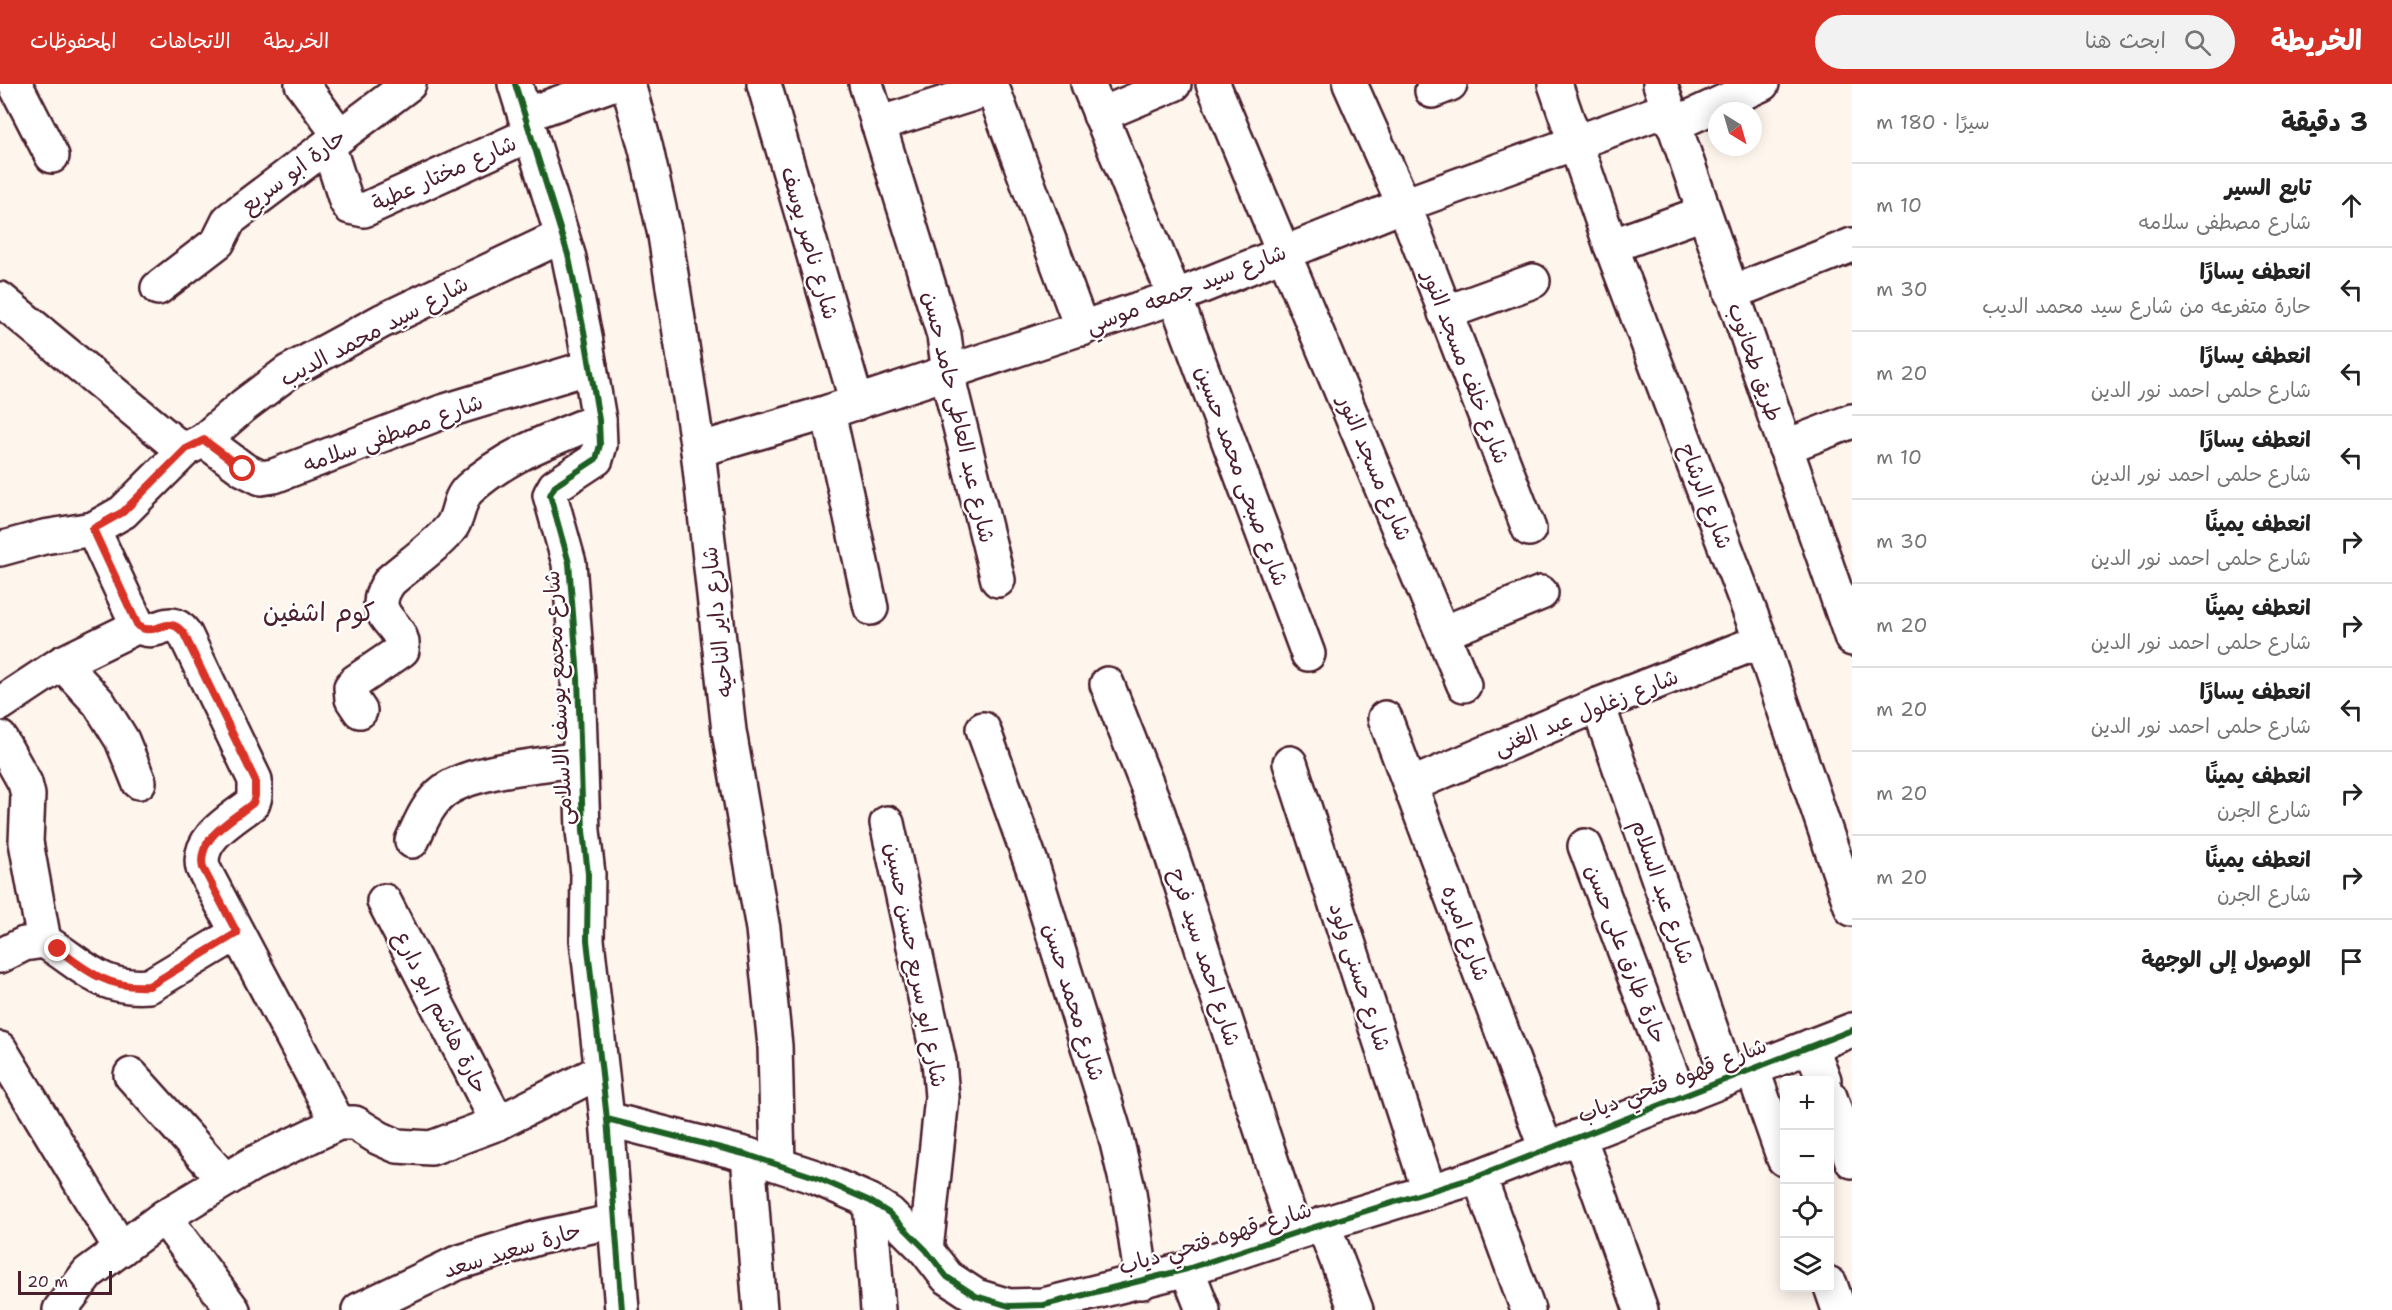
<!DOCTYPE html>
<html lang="ar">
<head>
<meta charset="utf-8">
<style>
	:root { --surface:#fff; --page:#f2f2f2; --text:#222; --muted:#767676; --line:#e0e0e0; --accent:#d93025 }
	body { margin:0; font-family:"Shantell Sans","Playpen Sans Arabic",sans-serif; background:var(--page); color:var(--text); direction:rtl }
	.controls { position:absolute; right:18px; bottom:18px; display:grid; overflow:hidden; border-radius:6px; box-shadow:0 3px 15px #0003 }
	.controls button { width:54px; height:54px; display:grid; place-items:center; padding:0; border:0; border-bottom:2px solid var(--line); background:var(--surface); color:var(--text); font:30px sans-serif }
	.compass { position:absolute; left:1708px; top:18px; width:54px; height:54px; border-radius:50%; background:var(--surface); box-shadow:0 3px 15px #0003; rotate:143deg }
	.scale { position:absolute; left:18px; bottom:15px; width:94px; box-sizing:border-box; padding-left:6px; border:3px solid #4a1f2b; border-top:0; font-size:16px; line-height:21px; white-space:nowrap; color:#4a1f2b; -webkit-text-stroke:4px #fff; paint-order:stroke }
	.stop { position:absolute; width:18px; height:18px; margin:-14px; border:4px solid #d93025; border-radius:50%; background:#fff }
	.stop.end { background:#d93025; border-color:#fff; box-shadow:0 2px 6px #0008 }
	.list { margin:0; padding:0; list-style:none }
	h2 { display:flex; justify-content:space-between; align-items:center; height:78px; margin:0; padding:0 24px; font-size:26px }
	h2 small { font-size:20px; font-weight:400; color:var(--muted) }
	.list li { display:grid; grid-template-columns:39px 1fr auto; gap:18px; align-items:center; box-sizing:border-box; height:84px; padding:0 24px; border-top:2px solid var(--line) }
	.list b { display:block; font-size:22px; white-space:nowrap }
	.list p { margin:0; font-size:20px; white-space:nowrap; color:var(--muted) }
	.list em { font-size:20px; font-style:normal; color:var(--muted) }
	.icon { flex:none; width:33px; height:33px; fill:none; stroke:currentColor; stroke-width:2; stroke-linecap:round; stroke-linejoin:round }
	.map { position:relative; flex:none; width:1852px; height:1226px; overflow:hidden; direction:ltr }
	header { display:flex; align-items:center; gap:36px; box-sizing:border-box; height:84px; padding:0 30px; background:var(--accent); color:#fff }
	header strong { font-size:28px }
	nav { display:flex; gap:33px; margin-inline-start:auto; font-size:21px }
	.search { width:420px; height:54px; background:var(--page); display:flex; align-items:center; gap:15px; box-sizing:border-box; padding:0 21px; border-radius:33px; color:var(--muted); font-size:22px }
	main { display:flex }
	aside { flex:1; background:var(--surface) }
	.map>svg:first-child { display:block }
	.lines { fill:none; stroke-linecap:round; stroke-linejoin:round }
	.minor-casing { stroke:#4a1f2b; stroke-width:38 }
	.tertiary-casing { stroke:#4a1f2b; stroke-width:38 }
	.minor { stroke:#fff; stroke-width:33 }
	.tertiary { stroke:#fff; stroke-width:33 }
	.cycleway-casing { stroke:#fff; stroke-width:10 }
	.cycleway { stroke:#1b5e20; stroke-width:6 }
	.route { stroke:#d93025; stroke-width:8 }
	.labels { text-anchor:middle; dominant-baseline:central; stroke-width:4.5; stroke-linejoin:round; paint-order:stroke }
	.street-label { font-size:22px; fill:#4a1f2b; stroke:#fff }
	.quarter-label { font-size:26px; fill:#4a1f2b; stroke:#fff }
</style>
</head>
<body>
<header>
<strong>الخريطة</strong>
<div class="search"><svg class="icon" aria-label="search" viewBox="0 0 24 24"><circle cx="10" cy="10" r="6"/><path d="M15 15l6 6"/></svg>ابحث هنا</div>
<nav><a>الخريطة</a><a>الاتجاهات</a><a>المحفوظات</a></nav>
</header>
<main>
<aside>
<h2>3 دقيقة<small>سيرًا · 180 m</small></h2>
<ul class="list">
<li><svg class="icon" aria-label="ahead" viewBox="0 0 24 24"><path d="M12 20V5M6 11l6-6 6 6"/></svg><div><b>تابع السير</b><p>شارع مصطفى سلامه</p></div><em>10 m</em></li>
<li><svg class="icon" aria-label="left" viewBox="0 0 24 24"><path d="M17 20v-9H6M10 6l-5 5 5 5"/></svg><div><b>انعطف يسارًا</b><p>حارة متفرعه من شارع سيد محمد الديب</p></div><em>30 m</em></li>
<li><svg class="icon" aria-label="left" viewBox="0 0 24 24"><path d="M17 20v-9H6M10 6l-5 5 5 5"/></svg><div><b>انعطف يسارًا</b><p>شارع حلمى احمد نور الدين</p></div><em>20 m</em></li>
<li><svg class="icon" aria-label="left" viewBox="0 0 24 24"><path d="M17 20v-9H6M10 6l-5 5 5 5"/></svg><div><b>انعطف يسارًا</b><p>شارع حلمى احمد نور الدين</p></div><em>10 m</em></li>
<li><svg class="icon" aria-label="right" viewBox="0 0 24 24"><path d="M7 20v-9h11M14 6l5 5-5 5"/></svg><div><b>انعطف يمينًا</b><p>شارع حلمى احمد نور الدين</p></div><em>30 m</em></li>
<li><svg class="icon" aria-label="right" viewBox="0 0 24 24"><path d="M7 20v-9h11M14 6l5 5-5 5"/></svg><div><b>انعطف يمينًا</b><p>شارع حلمى احمد نور الدين</p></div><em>20 m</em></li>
<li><svg class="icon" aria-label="left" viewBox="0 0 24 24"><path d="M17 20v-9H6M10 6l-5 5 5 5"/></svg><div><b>انعطف يسارًا</b><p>شارع حلمى احمد نور الدين</p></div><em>20 m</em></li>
<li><svg class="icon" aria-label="right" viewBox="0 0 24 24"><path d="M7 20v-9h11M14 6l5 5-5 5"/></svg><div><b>انعطف يمينًا</b><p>شارع الجرن</p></div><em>20 m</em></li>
<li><svg class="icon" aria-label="right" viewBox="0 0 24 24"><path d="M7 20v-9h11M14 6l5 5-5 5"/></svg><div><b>انعطف يمينًا</b><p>شارع الجرن</p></div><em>20 m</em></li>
<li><svg class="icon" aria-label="arrive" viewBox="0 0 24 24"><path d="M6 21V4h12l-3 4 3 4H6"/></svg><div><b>الوصول إلى الوجهة</b></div></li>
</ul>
</aside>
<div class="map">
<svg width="1852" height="1226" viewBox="0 0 1852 1226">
	<rect width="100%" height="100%" fill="#fef5ed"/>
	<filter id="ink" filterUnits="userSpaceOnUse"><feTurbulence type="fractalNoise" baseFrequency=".0167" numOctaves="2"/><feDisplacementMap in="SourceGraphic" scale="12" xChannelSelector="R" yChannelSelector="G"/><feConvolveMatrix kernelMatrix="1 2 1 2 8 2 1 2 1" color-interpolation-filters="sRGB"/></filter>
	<g filter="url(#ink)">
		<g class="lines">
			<g class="minor-casing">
				<g id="minor">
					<path d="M15 0 52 72"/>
					<path d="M302 0 340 52"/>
					<path d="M515 0 569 174 584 247 599 336 600 361 596 375 555 402 550 411 569 479 578 594 583 747 588 790 587 856 607 1035 622 1226"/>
					<path d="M628 0 646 65 665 151 698 366 729 647 763 845 775 962 778 1080"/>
					<path d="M764 0 857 319"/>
					<path d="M866 0 944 251 951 306 998 496"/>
					<path d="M991 0 1082 245"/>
					<path d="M1088 0 1175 213 1308 570"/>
					<path d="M1213 0 1464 601"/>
					<path d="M1350 0 1404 121 1529 445"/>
					<path d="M1555 0 1611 162 1761 557 1852 825"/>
					<path d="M1432 7 1450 0"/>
					<path d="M525 31 612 0"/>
					<path d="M1100 31 1174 0"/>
					<path d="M878 40 992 4"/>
					<path d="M1673 41 1762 0"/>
					<path d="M328 61 346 117 350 123 364 126 531 50"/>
					<path d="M1611 162 1703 129"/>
					<path d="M158 204 218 158 229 136 234 132 409 0"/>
					<path d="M1731 209 1852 161"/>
					<path d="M0 215 175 360 186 365 204 356 243 322 288 288 382 237 562 152"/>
					<path d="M1445 229 1533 197"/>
					<path d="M828 328 871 524"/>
					<path d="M204 356 243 385 261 394 274 392 442 328 590 283"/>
					<path d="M1785 363 1852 337"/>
					<path d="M698 366 828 328 1175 213 1404 121 1668 25"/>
					<path d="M93 445 138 542C158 555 168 528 185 550L255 696V712L253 719C232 736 196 754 203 784L338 1039"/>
					<path d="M0 465 44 453 93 445 123 428 186 365"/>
					<path d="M1443 549 1541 509"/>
					<path d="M62 579 99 619 122 656 139 698"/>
					<path d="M1107 600 1158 729 1295 1149"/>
					<path d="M0 620 62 579 138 542"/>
					<path d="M1598 621 1728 994"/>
					<path d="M360 627 352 615 351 603 355 598 402 566C406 538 363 534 390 497 408 481 439 460 452 442 460 430 458 415 469 405 506 371 554 354 599 336"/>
					<path d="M1385 634 1546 1065"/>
					<path d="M983 645 1033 784 1115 1050 1129 1109 1142 1198"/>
					<path d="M0 654 25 699 28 711 26 758 44 857"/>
					<path d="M1290 679 1429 1107"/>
					<path d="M1411 701 1598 621 1761 557"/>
					<path d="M887 739 939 977 942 1013 926 1166"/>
					<path d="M412 757C420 740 428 719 444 707 471 686 544 681 580 675"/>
					<path d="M1585 762 1680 1013"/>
					<path d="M384 817 498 1039"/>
					<path d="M0 872 24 860 44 857C83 880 98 906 149 902L237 849"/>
					<path d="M1811 962 1824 996"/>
					<path d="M0 965 121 1165"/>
					<path d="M1752 984 1784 1075"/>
					<path d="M131 991 225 1096"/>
					<path d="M1830 1013 1852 1077"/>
					<path d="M607 1035 748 1071 815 1093 870 1117 889 1129 926 1166 947 1193 976 1212 1009 1222 1044 1221 1187 1185 1295 1149 1479 1092 1852 946"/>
					<path d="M1579 1052 1641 1226"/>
					<path d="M748 1071 760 1226"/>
					<path d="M1479 1092 1528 1226"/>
					<path d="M870 1117 878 1226"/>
					<path d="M164 1133 233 1226"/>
					<path d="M1323 1140 1356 1226"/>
					<path d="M1187 1185 1203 1226"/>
					<path d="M1830 1200 1839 1226"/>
					<path d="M60 1226 88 1189 164 1133 252 1080 338 1039H355L379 1054 397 1062 431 1064 498 1039 601 987"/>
					<path d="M359 1226 457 1179 537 1154 615 1137"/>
				</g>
			</g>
			<g class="tertiary-casing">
				<path id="tertiary" d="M1660 0 1852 555"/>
			</g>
			<use href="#minor" class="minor"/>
			<use href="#tertiary" class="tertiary"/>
			<g class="cycleway-casing">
				<g id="cycleway">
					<path d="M515 0 569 174 584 247 599 336 600 361 596 375 555 402 550 411 569 479 578 594 583 747 588 790 587 856 607 1035 622 1226"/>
					<path d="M607 1035 748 1071 815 1093 870 1117 889 1129 926 1166 947 1193 976 1212 1009 1222 1044 1221 1187 1185 1295 1149 1479 1092 1852 946"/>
				</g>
			</g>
			<use href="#cycleway" class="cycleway"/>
		</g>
	</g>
	<g class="lines" filter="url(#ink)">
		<path class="route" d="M58 865C87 888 110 905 149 902L237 849 203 784C196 754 232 736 253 719L255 712V696L184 550C168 528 158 554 138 542L93 445 123 428 186 365 204 356 243 385"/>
	</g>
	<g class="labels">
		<g class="street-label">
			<text transform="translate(293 87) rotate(-37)">حارة ابو سريع</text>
			<text transform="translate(444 89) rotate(-24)">شارع مختار عطية</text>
			<text transform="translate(810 159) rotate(74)">شارع ناصر يوسف</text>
			<text transform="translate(1186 205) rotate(-21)">شارع سيد جمعه موسي</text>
			<text transform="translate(374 247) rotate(-28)">شارع سيد محمد الديب</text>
			<text transform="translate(1755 278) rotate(71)">طريق طحانوب</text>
			<text transform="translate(1466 283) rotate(69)">شارع خلف مسجد النور</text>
			<text transform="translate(959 333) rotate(77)">شارع عبد العاطى حامد حسن</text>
			<text transform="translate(393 349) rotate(-20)">شارع مصطفى سلامه</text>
			<text transform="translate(1375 384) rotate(67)">شارع مسجد النور</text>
			<text transform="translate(1242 392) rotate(70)">شارع صبحى محمد حسين</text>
			<text transform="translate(1706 412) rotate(69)">شارع الرشاح</text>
			<text transform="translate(717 538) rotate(-96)">شارع داير الناحيه</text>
			<text transform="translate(558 614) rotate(-93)">شارع مجمع يوسف الاسلامى</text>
			<text transform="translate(1586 628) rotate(-22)">شارع زغلول عبد الغنى</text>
			<text transform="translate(1663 808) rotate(71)">شارع عبد السلام</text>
			<text transform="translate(1466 849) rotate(70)">شارع اميره</text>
			<text transform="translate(1626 870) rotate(69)">حارة طارق على حسن</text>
			<text transform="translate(1205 873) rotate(72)">شارع احمد سيد فرح</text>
			<text transform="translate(916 881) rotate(79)">شارع ابو سريع حسن حسين</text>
			<text transform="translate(1360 893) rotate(72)">شارع حسنى ولود</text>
			<text transform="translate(1074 918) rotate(73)">شارع محمد حسن</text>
			<text transform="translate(441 928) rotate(63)">حارة هاشم ابو دارع</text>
			<text transform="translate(1672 996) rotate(-21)">شارع قهوه فتحي دياب</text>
			<text transform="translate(1215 1154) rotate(-17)">شارع قهوه فتحي دياب</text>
			<text transform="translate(512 1166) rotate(-17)">حارة سعيد سعد</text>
		</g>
		<g class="quarter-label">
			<text x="319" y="527">كوم اشفين</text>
		</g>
	</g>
</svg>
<div class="controls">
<button>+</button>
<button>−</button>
<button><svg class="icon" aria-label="locate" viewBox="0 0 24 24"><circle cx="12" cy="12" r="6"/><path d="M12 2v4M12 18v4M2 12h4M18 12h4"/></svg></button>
<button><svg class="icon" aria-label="layers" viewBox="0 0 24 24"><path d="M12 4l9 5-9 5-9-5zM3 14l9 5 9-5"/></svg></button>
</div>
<svg class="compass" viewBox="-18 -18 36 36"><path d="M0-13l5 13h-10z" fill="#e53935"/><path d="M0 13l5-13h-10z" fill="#767676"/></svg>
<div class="scale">20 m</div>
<div class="stop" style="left:243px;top:385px"></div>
<div class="stop end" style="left:58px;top:865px"></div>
</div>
</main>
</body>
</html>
